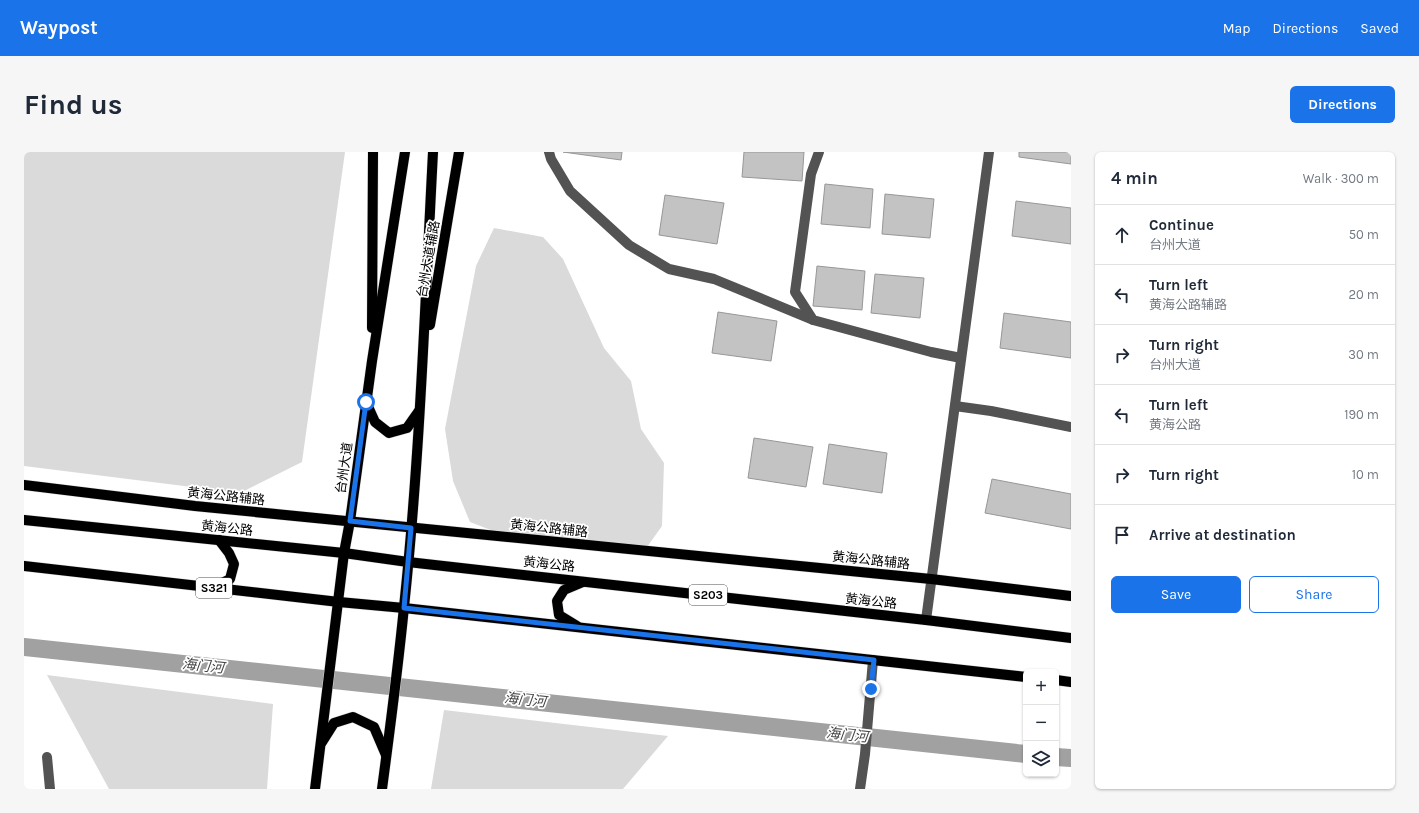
<!DOCTYPE html>
<html lang="en">
<head>
<meta charset="utf-8">
<style>
	:root { --surface:#fff; --page:#f6f6f7; --text:#1f2937; --muted:#747a83; --line:#e0e1e3; --accent:#1a73e8 }
	body { margin:0; font-family:Karla,"Noto Sans SC",sans-serif; background:var(--page); color:var(--text) }
	.controls { position:absolute; right:12px; bottom:12px; display:grid; overflow:hidden; border-radius:6px; box-shadow:0 1px 3px #0004 }
	.controls button { width:36px; height:36px; display:grid; place-items:center; padding:0; border:0; border-bottom:1px solid var(--line); background:var(--surface); color:var(--text); font:20px sans-serif }
	.stop { position:absolute; width:12px; height:12px; margin:-9px; border:3px solid #1a73e8; border-radius:50%; background:#fff }
	.stop.end { background:#1a73e8; border-color:#fff; box-shadow:0 1px 4px #0008 }
	.list { margin:0; padding:0; list-style:none }
	h2 { display:flex; justify-content:space-between; align-items:center; height:52px; margin:0; padding:0 16px; font-size:17px }
	h2 small { font-size:13px; font-weight:400; color:var(--muted) }
	.list li { display:grid; grid-template-columns:26px 1fr auto; gap:12px; align-items:center; box-sizing:border-box; height:60px; padding:0 16px; border-top:1px solid var(--line) }
	.list b { display:block; font-size:15px; white-space:nowrap }
	.list p { margin:0; font-size:13px; white-space:nowrap; color:var(--muted) }
	.list em { font-size:13px; font-style:normal; color:var(--muted) }
	.actions { display:flex; gap:8px; padding:12px 16px }
	.actions a { flex:1; padding:9px 0; border:1px solid var(--accent); border-radius:6px; text-align:center; font-size:14px; color:var(--accent) }
	.actions .main { background:var(--accent); color:#fff }
	.icon { flex:none; width:22px; height:22px; fill:none; stroke:currentColor; stroke-width:2; stroke-linecap:round; stroke-linejoin:round }
	.map { position:relative; flex:none; width:1047px; height:637px; overflow:hidden; border-radius:6px }
	header { display:flex; align-items:center; gap:24px; box-sizing:border-box; height:56px; padding:0 20px; background:var(--accent); color:#fff }
	header strong { font-size:19px }
	nav { display:flex; gap:22px; margin-inline-start:auto; font-size:14px }
	.intro { display:flex; align-items:center; justify-content:space-between; box-sizing:border-box; height:96px; padding:0 24px }
	h1 { margin:0; font-size:28px }
	.button { padding:10px 18px; border-radius:6px; background:var(--accent); color:#fff; font-size:14px; font-weight:700 }
	main { display:flex; gap:24px; padding:0 24px }
	aside { flex:1; background:var(--surface); border-radius:6px; box-shadow:0 1px 3px #0004 }
	.map>svg:first-child { display:block }
	.green { fill:#dadada }
	.lines { fill:none; stroke-linecap:round; stroke-linejoin:round }
	.canal { stroke:#a1a1a1; stroke-width:18 }
	.building { fill:#c3c3c3; stroke:#979797 }
	.major-casing { stroke:#dbdbdb; stroke-width:11 }
	.minor { stroke:#535353; stroke-width:10 }
	.major { stroke:#000; stroke-width:10 }
	.route { stroke:#1a73e8; stroke-width:5 }
	.labels { text-anchor:middle; dominant-baseline:central; stroke-width:3.5; stroke-linejoin:round; paint-order:stroke }
	.shield { fill:#fff; stroke:#4c4c4c; stroke-width:1 }
	.shield-label { font-size:12px; font-weight:bold; fill:#000 }
	.street-label { font-size:13px; fill:#000; stroke:#fff }
	.water-label { font-size:14px; font-style:italic; fill:#424242; stroke:#fff }
</style>
</head>
<body>
<header>
<strong>Waypost</strong>
<nav><a>Map</a><a>Directions</a><a>Saved</a></nav>
</header>
<div class="intro"><h1>Find us</h1><a class="button">Directions</a></div>
<main>
<div class="map">
<svg width="1047" height="637" viewBox="0 0 1047 637">
	<rect width="100%" height="100%" fill="#fff"/>
	<g class="green">
		<path d="M0 0H321L278 310 216 341 0 314Z"/>
		<path d="M470 76 519 85 539 107 580 196 607 229 617 277 640 311 638 374 623 395 477 382 446 370 429 329 421 277 452 114Z"/>
		<path d="M23 523 249 552 243 637H85Z"/>
		<path d="M420 558 644 584 599 637H407Z"/>
	</g>
	<g class="lines">
		<g class="canal">
			<path d="M0 495 1002 602"/>
			<path d="M1032 605 1047 606"/>
		</g>
	</g>
	<g class="building">
		<path d="M539 0H598L597 8Z"/>
		<path d="M720 0H780L778 29 718 25Z"/>
		<path d="M995 0H1047V12L995 5Z"/>
		<path d="M801 32 849 37 846 76 797 72Z"/>
		<path d="M861 42 910 47 906 86 858 82Z"/>
		<path d="M641 43 700 51 693 92 635 83Z"/>
		<path d="M992 49 1047 56V92L988 84Z"/>
		<path d="M793 114 841 119 838 158 789 154Z"/>
		<path d="M851 122 900 126 896 166 847 161Z"/>
		<path d="M694 160 753 169 747 209 688 201Z"/>
		<path d="M980 161 1047 170V206L976 196Z"/>
		<path d="M730 286 789 295 782 335 724 326Z"/>
		<path d="M805 292 863 301 858 341 799 332Z"/>
		<path d="M968 327 1047 342V377L961 361Z"/>
	</g>
	<g class="lines">
		<g class="major-casing">
			<g id="major">
				<path d="M406 173 435 0"/>
				<path d="M348 176 349 0"/>
				<path d="M342 250 351 270 365 281 383 276 395 259"/>
				<path d="M0 333 171 354 907 427 1047 444"/>
				<path d="M0 368 320 401 384 410 902 468 1047 486"/>
				<path d="M0 414 315 450 380 456 1002 525"/>
				<path d="M189 436 206 427 210 412 205 401 195 388"/>
				<path d="M553 474 535 463 533 449 540 438 559 430"/>
				<path d="M1032 528 1047 530"/>
				<path d="M298 590 310 571 329 565 350 575 362 603"/>
				<path d="M291 637 320 401 326 369 348 209 381 0"/>
				<path d="M358 637C366 577 374 516 380 455 396 304 401 152 409 0"/>
			</g>
		</g>
		<g class="minor">
			<path d="M525 0 527 7 546 39 605 93 645 117 690 127 789 168"/>
			<path d="M795 0 787 22 771 140 789 168 907 200 937 206"/>
			<path d="M931 254 967 259 1047 275"/>
			<path d="M902 468 965 0"/>
			<path d="M23 605 26 637"/>
			<path d="M836 637 841 602 849 508"/>
		</g>
		<use href="#major" class="major"/>
	</g>
	<g class="lines">
		<path class="route" d="M342 250 326 369 387 376 380 456 850 508 847 537"/>
	</g>
	<g class="labels">
		<g class="shield">
			<rect x="172" y="426" width="36" height="20" rx="3"/>
			<rect x="665" y="433" width="38" height="20" rx="3"/>
		</g>
		<g class="shield-label">
			<text x="190" y="436">S321</text>
			<text x="684" y="443">S203</text>
		</g>
		<g class="street-label">
			<text transform="translate(404 107) rotate(-80)">台州大道辅路</text>
			<text transform="translate(320 316) rotate(-82)">台州大道</text>
			<text transform="translate(202 344) rotate(6)">黄海公路辅路</text>
			<text transform="translate(203 376) rotate(6)">黄海公路</text>
			<text transform="translate(525 376) rotate(6)">黄海公路辅路</text>
			<text transform="translate(847 408) rotate(6)">黄海公路辅路</text>
			<text transform="translate(525 412) rotate(6)">黄海公路</text>
			<text transform="translate(847 449) rotate(6)">黄海公路</text>
		</g>
		<g class="water-label">
			<text transform="translate(179 514) rotate(6)">海门河</text>
			<text transform="translate(501 548) rotate(6)">海门河</text>
			<text transform="translate(823 583) rotate(6)">海门河</text>
		</g>
	</g>
</svg>
<div class="controls">
<button>+</button>
<button>−</button>
<button><svg class="icon" aria-label="layers" viewBox="0 0 24 24"><path d="M12 4l9 5-9 5-9-5zM3 14l9 5 9-5"/></svg></button>
</div>
<div class="stop" style="left:342px;top:250px"></div>
<div class="stop end" style="left:847px;top:537px"></div>
</div>
<aside>
<h2>4 min<small>Walk · 300 m</small></h2>
<ul class="list">
<li><svg class="icon" aria-label="ahead" viewBox="0 0 24 24"><path d="M12 20V5M6 11l6-6 6 6"/></svg><div><b>Continue</b><p>台州大道</p></div><em>50 m</em></li>
<li><svg class="icon" aria-label="left" viewBox="0 0 24 24"><path d="M17 20v-9H6M10 6l-5 5 5 5"/></svg><div><b>Turn left</b><p>黄海公路辅路</p></div><em>20 m</em></li>
<li><svg class="icon" aria-label="right" viewBox="0 0 24 24"><path d="M7 20v-9h11M14 6l5 5-5 5"/></svg><div><b>Turn right</b><p>台州大道</p></div><em>30 m</em></li>
<li><svg class="icon" aria-label="left" viewBox="0 0 24 24"><path d="M17 20v-9H6M10 6l-5 5 5 5"/></svg><div><b>Turn left</b><p>黄海公路</p></div><em>190 m</em></li>
<li><svg class="icon" aria-label="right" viewBox="0 0 24 24"><path d="M7 20v-9h11M14 6l5 5-5 5"/></svg><div><b>Turn right</b></div><em>10 m</em></li>
<li><svg class="icon" aria-label="arrive" viewBox="0 0 24 24"><path d="M6 21V4h12l-3 4 3 4H6"/></svg><div><b>Arrive at destination</b></div></li>
</ul>
<div class="actions"><a class="main">Save</a><a>Share</a></div>
</aside>
</main>
</body>
</html>
